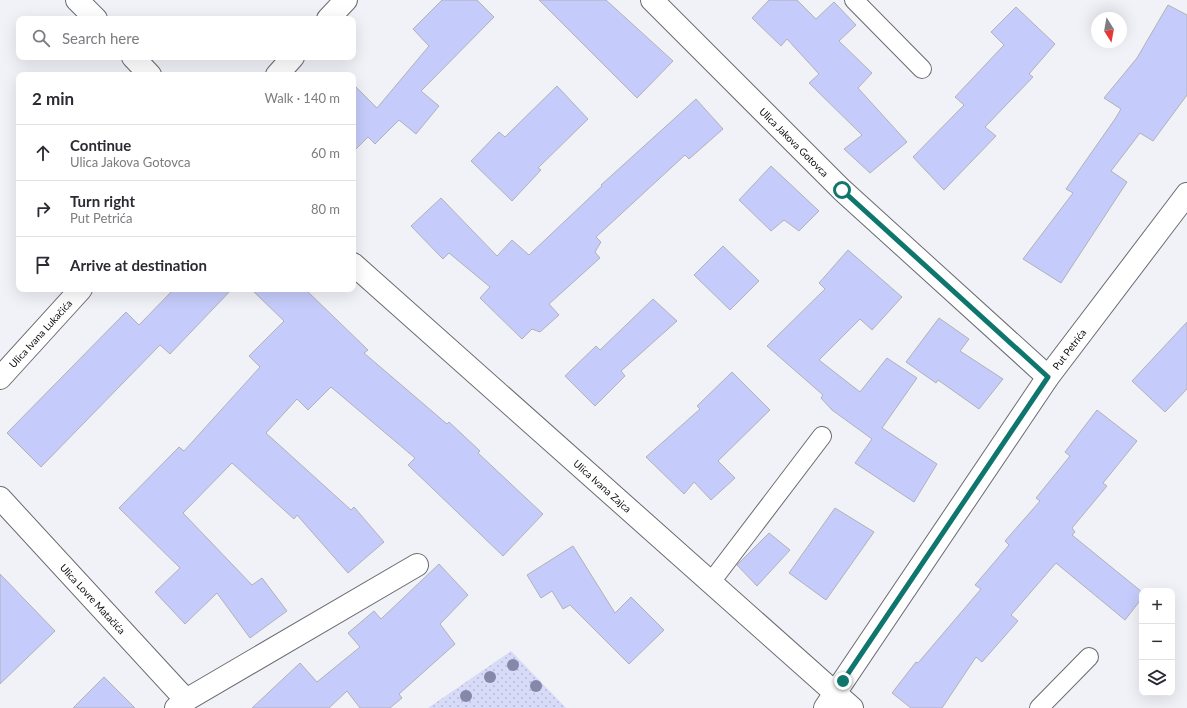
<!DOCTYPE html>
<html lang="en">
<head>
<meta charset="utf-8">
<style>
	:root { --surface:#fff; --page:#f7f7f7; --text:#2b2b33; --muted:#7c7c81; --line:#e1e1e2 }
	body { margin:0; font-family:Lato,sans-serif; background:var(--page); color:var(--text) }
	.controls { position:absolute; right:12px; bottom:12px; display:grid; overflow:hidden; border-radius:8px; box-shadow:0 4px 16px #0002 }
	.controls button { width:36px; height:36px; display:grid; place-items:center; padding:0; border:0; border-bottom:1px solid var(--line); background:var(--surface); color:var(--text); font:20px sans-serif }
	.compass { position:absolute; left:1091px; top:12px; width:36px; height:36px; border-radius:50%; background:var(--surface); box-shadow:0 4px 16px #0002; rotate:169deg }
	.stop { position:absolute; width:12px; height:12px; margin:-9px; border:3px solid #0f766e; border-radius:50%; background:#fff }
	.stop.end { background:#0f766e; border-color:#fff; box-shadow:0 1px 4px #0008 }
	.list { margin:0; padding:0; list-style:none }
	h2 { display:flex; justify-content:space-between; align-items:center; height:52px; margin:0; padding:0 16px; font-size:17px }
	h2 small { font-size:13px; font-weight:400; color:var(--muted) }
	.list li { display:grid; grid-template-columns:26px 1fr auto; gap:12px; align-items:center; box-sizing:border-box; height:56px; padding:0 16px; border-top:1px solid var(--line) }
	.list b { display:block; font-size:15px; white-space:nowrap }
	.list p { margin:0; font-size:13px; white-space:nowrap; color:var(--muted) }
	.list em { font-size:13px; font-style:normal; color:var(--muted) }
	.icon { flex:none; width:22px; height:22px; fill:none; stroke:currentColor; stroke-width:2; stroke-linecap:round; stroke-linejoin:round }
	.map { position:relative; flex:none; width:1187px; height:708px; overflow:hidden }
	.search { position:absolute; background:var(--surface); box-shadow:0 4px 16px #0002; left:16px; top:16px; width:340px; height:44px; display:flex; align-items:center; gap:10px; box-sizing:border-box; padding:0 14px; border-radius:8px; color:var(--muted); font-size:15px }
	.panel { position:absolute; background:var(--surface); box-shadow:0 4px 16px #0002; left:16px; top:72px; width:340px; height:220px; border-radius:8px }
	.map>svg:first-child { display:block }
	.grass { fill:url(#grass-dots) }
	.building { fill:#c5cbfa; stroke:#b1b2b8 }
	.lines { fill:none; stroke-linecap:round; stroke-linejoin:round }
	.service-casing { stroke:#6a6b70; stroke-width:20 }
	.minor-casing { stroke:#6a6b70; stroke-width:24 }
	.service { stroke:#fff; stroke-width:18 }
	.minor { stroke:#fff; stroke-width:22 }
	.tree { fill:#8787aa }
	.route { stroke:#0f766e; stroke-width:5 }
	.labels { text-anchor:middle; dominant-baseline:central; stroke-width:3; stroke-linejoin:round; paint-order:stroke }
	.street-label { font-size:10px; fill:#0c0c0e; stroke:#fff }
</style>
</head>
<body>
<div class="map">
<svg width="1187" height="708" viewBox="0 0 1187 708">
	<defs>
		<pattern id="grass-dots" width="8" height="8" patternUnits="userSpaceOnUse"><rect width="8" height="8" fill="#d7dbf8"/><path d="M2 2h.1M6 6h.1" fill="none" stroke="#b7bbd3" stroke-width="1.8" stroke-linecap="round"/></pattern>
	</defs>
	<rect width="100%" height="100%" fill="#f1f1f8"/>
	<path class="grass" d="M511 651 566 708H428Z"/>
	<g class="building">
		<path d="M442 0H477L494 17 421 91 439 106 416 134 399 120 375 144 368 137 353 152V84L377 108 429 46 413 29Z"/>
		<path d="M539 0H606L673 61 637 98Z"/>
		<path d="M769 0H797L816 19 834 2 856 25 839 41 872 73 858 88 907 142 870 173 844 149 862 135 809 83 819 74 787 39 781 46 752 18Z"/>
		<path d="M1168 5 1187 15V95L1153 141 1140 133 1111 171 1127 182 1061 283 1023 259 1073 193 1066 189 1115 119 1121 109 1104 98 1137 58Z"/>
		<path d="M1016 7 1055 44 1029 74 1033 77 985 127 996 136 944 190 913 157 964 105 955 97 1004 45 991 32Z"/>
		<path d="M557 86 588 119 538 168 541 170 512 201 471 161 499 132 505 137Z"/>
		<path d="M696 99 723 129 689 159 685 155 596 237 601 242 595 252 600 258 549 304 559 315 540 332 532 329 522 339 480 298 490 287 449 253 443 259 411 226 441 198 497 256 512 240 529 255 602 186 601 185Z"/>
		<path d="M771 166 819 211 799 231 784 220 771 231 739 200Z"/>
		<path d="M723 246 759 281 730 310 694 275Z"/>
		<path d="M848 250 902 297 872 330 860 319 819 360 860 392 887 358 917 378 882 428 937 464 914 502 855 463 872 439 832 410 821 398 823 395 767 346 825 289 819 283Z"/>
		<path d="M174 289H232L170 354 160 345 41 467 7 433 126 312 139 325Z"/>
		<path d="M251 289H305L368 350 364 353 447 424 449 422 480 451 478 453 543 514 503 556 408 465 415 458 331 387 308 410 297 399 266 433 351 510 354 507 384 542 348 573 297 515 294 519 232 463 183 513 252 585 262 578 287 611 250 638 217 593 185 624 155 592 180 568 119 508 179 447 184 451 260 367 249 356 284 321Z"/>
		<path d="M653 299 677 321 621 371 625 376 595 406 565 376 596 346 600 350Z"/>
		<path d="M939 318 969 339 960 351 1003 379 979 409 938 380 936 383 906 362Z"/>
		<path d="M1187 322V389L1165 412 1132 381Z"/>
		<path d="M732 372 770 410 718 461 735 478 711 500 694 482 684 494 646 457 700 409 697 406Z"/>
		<path d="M1097 410 1137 441 1103 483 1107 486 1072 528 1075 532 1072 535 1142 592V598L1125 620 1056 563 1011 615 1018 621 982 662 976 657 942 708H911L892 693 916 662 918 663 981 589 975 585 1009 545 1005 541 1040 501 1036 498 1070 456 1065 452Z"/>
		<path d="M835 508 874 532 826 600 789 573Z"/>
		<path d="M769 533 790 550 757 586 737 565Z"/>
		<path d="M573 546 615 613 631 597 664 630 629 664 570 605 563 609 552 591 541 598 527 575Z"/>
		<path d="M439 564 468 595 440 624 455 644 399 694 402 698 390 708H360L347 691 329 708H252L300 663 317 682 360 647 348 633 374 611 381 619Z"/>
		<path d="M0 574 55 631 0 684Z"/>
		<path d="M104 677 135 708H73Z"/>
	</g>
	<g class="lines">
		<g class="service-casing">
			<g id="service">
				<path d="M854 0 922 69"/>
				<path d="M711 582 822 436"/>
				<path d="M1039 708 1089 657"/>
			</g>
		</g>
		<g class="minor-casing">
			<g id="minor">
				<path d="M77 0 96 19"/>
				<path id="s1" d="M652 0 842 190 1048 377"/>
				<path d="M328 19 346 0"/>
				<path d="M133 57 150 75"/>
				<path d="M277 75 293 57"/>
				<path id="s2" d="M353 264 852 708"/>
				<path id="s3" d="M0 378 81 289"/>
				<path id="s4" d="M0 498 186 700"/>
				<path d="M176 708 186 700 417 565"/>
				<path id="s5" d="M825 708 1048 377 1187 194"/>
			</g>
		</g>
		<use href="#service" class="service"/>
		<use href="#minor" class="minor"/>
	</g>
	<g class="tree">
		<circle cx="513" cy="665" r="6"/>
		<circle cx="490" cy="677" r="6"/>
		<circle cx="536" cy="686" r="6"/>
		<circle cx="466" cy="696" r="6"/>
	</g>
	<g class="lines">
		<path class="route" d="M842 190 1048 377 843 681"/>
	</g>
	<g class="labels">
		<g class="street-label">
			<text stroke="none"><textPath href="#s1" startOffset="201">Ulica Jakova Gotovca</textPath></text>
			<text stroke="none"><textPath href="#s3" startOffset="60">Ulica Ivana Lukačića</textPath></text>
			<text stroke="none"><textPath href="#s5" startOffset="434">Put Petrića</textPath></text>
			<text stroke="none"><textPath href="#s2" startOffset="334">Ulica Ivana Zajca</textPath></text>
			<text stroke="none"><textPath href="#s4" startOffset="137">Ulica Lovre Matačića</textPath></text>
		</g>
	</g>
</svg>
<div class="controls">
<button>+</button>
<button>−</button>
<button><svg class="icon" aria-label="layers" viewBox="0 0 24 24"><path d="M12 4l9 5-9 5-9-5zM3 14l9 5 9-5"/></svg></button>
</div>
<svg class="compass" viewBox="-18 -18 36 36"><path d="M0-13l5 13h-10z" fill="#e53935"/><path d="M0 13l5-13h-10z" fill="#7c7c81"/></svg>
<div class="stop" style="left:842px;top:190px"></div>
<div class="stop end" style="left:843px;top:681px"></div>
<div class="search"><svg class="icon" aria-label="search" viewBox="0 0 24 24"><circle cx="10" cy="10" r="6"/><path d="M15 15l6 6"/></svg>Search here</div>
<section class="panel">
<h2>2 min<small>Walk · 140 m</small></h2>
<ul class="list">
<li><svg class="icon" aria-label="ahead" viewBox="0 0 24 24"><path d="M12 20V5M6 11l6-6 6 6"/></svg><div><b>Continue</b><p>Ulica Jakova Gotovca</p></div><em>60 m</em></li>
<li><svg class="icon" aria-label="right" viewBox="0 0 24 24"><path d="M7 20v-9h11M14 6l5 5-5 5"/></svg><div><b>Turn right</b><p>Put Petrića</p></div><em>80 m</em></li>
<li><svg class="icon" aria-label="arrive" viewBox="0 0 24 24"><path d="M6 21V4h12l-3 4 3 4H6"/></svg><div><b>Arrive at destination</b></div></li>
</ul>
</section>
</div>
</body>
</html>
